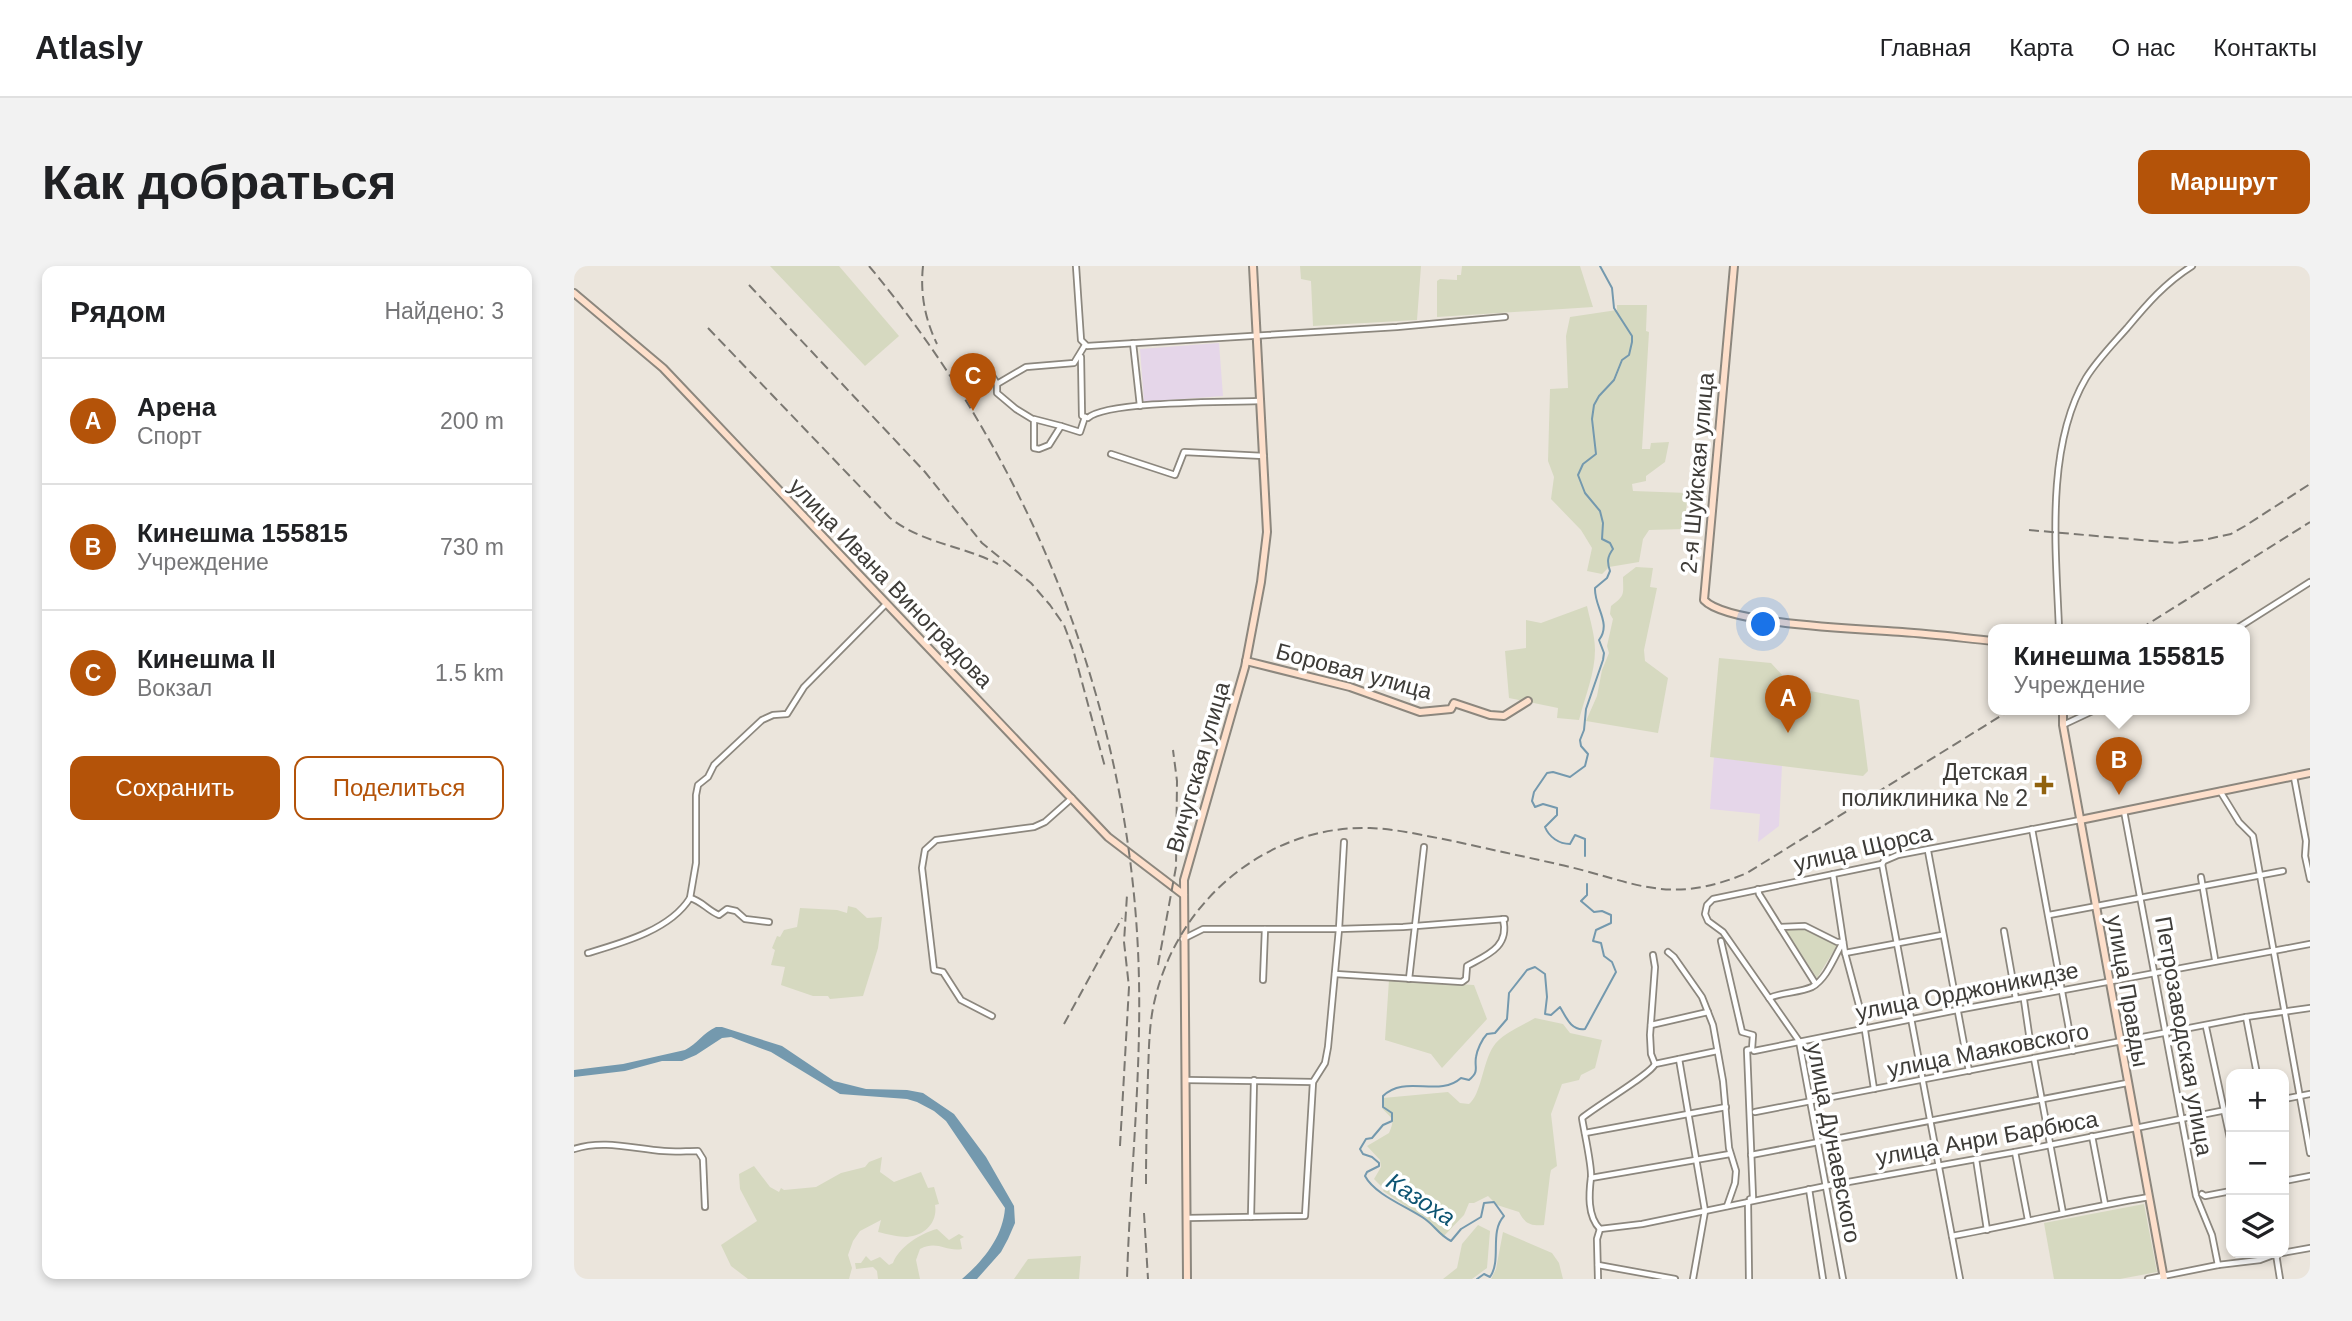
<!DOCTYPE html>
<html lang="ru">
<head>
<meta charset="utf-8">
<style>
	:root { --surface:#fff; --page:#f2f2f2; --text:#202124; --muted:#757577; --line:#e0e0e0; --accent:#b45309 }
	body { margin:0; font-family:Helvetica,sans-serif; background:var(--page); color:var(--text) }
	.controls { position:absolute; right:21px; bottom:21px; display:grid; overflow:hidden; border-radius:14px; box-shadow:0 4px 10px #0003 }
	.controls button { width:63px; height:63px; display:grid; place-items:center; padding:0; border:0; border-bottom:2px solid var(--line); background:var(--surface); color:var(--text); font:35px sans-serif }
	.you { position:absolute; left:1190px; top:359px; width:24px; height:24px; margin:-18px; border:5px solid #fff; border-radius:50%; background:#1a73e8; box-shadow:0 0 0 10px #1a73e833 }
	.badge { display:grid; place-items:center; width:46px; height:46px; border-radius:50%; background:var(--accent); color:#fff; font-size:23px; font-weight:700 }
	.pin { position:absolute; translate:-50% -58px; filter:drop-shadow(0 2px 4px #0008) }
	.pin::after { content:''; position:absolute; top:37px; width:24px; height:21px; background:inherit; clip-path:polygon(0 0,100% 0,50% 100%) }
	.popup { position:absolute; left:1414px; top:358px; width:262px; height:91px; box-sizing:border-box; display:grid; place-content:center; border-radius:14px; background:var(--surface); filter:drop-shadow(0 2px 5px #0005); font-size:23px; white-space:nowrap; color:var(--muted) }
	.popup b { font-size:26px; color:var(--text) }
	.popup::after { content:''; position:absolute; left:50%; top:100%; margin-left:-14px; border:14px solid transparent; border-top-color:var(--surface) }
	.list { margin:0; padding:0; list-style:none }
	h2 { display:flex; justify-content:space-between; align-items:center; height:91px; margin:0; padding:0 28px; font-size:30px }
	h2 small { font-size:23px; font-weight:400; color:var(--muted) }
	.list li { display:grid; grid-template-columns:46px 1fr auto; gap:21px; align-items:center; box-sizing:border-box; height:126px; padding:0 28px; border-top:2px solid var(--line) }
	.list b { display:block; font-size:26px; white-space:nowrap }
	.list p { margin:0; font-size:23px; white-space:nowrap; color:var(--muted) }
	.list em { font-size:23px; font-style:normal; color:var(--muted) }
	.actions { display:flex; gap:14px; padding:21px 28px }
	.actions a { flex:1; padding:16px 0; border:2px solid var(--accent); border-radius:14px; text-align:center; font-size:24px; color:var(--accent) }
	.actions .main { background:var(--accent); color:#fff }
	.icon { flex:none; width:38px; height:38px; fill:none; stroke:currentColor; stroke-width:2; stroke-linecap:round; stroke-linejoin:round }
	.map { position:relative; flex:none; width:1736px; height:1013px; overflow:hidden; border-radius:14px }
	header { display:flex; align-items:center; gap:42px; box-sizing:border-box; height:98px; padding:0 35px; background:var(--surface); border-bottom:2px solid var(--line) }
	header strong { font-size:33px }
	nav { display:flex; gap:38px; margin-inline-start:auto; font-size:24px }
	.intro { display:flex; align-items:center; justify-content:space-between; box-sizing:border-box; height:168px; padding:0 42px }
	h1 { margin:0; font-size:49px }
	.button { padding:18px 32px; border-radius:14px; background:var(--accent); color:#fff; font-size:24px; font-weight:700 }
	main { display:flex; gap:42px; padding:0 42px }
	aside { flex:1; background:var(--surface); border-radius:14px; box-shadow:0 4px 10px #0003 }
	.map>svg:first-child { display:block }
	.education { fill:#e5d6e9 }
	.green { fill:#d6d9c0 }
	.water { fill:#7499ae }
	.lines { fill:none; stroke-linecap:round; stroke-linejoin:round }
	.stream { stroke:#7499ae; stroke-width:2 }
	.street-casing { stroke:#8c877e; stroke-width:8 }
	.secondary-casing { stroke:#8c877e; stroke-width:10 }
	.street { stroke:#fff; stroke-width:4.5 }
	.secondary { stroke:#fddfcb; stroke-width:6 }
	.rail { stroke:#7b7872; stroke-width:2; stroke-dasharray:10 5; stroke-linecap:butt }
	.poi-dot { fill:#91630f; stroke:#fff; stroke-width:2.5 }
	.labels { text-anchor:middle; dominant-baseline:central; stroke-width:7; stroke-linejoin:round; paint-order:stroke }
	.street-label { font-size:23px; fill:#3e3c38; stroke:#fff }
	.poi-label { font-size:23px; fill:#3e3c38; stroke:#fff; text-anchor:end }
	.water-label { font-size:24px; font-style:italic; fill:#0d5472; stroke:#fff }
</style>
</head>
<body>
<header>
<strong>Atlasly</strong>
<nav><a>Главная</a><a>Карта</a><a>О нас</a><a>Контакты</a></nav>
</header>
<div class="intro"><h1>Как добраться</h1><a class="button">Маршрут</a></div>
<main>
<aside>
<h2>Рядом<small>Найдено: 3</small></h2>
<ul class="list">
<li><span class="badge">A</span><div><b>Арена</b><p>Спорт</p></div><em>200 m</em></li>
<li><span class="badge">B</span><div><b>Кинешма 155815</b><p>Учреждение</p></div><em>730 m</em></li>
<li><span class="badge">C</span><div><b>Кинешма II</b><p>Вокзал</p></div><em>1.5 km</em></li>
</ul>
<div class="actions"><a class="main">Сохранить</a><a>Поделиться</a></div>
</aside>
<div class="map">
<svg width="1736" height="1013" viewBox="0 0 1736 1013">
	<rect width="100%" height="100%" fill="#ebe5dc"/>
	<g class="education">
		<path d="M645 77 649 130 570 136 566 83Z"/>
		<path d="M1140 491 1208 500 1205 560 1184 576 1186 548 1136 543Z"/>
	</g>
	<g class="green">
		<path d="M196 0H265L325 70 291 100Z"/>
		<path d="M726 0H847L843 54 739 60 737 15 727 13Z"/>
		<path d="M888 0H1006L1019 41 863 51V15L866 13 883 14V9H887Z"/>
		<path d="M1043 39H1073L1072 65 1075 66 1068 183H1076L1077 177 1095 176 1091 196 1072 210V215L1058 218 1059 225 1114 227 1110 263 1075 264 1069 273 1065 296 1035 301 1028 308 1013 305 1018 282 1007 264 977 233 980 211 974 195 976 123 994 122 992 70 996 51 1043 44Z"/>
		<path d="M1062 301 1079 302 1076 321 1083 322 1070 384 1071 395 1094 412 1084 467 1012 455 1023 430 1028 404 1035 387 1033 380 1039 353 1036 348 1037 340C1052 329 1049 328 1049 311Z"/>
		<path d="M1013 340C1016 354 1021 369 1021 384 1021 407 1011 431 1005 454L983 452 984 442 935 432 931 385 952 382V354L967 357Z"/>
		<path d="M1145 392 1197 397 1220 422 1285 434 1294 505 1289 510 1136 491Z"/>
		<path d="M274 640 282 642 293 652 308 651 304 682 289 730 256 733 254 730H239L207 719 211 701 197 699 201 684 198 682 203 670 206 671 210 664 223 661 226 642 263 644 273 647Z"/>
		<path d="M1211 663H1231L1264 678 1243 712Z"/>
		<path d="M815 714 900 719 913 753 868 802 857 788 811 774Z"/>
		<path d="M961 752 989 758 996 767 1028 774 1021 802 1007 809 1005 814 988 818 977 848 983 900 977 904 976 909 970 959C957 960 951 958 945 946L923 939 914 930 900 937H895L890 949 869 971 848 951 809 925 810 923 800 913 807 901 806 894 793 880 815 867C822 851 817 853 808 842L809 832 874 826 886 837 895 838C907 829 909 796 919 781 927 768 948 760 961 752Z"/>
		<path d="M308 891 306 906 320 916 347 906 354 922 360 921 365 938 361 939C364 956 351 970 333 971 324 971 313 968 304 966L307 954 286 965 279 975 274 989 278 1002 275 1013H174L157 1000 147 979 183 955 166 923 165 908 180 900 196 921 205 926 207 922 210 924 242 921 267 907 291 901 295 896Z"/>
		<path d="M1570 938 1583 1006 1546 1013H1480L1470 957Z"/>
		<path d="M904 959 916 965 913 1002 898 1013H869L883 1002 888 978Z"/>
		<path d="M363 963 375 974 385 968 390 971 386 973 388 983C371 986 364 974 346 983L342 994 346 1013H304L303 1005 299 1001 282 1003 281 997H287L292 990 297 995 306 991 315 999 319 997C325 981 347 967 363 963Z"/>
		<path d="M929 966 978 987 985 997 989 1013H917L922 1003Z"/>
		<path d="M507 990 505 1013H440L454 993Z"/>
	</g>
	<path class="water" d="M142 761H148L208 780 260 815 292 823 333 824 349 827 380 848 412 891 440 940 441 957 434 973 427 986 403 1013H388C409 995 429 971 431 942L372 855 360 845 343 836 333 833 266 828 197 786 157 771 148 772 122 789 108 795H88L51 805 0 811V804L49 798 111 784C123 778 129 767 142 761Z"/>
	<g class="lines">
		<g class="stream">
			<path d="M1011 590V573L1001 569 996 578C985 578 975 571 971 561L983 549V542L969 538 961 541 958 535 960 526 973 507 979 506 996 511 1011 500 1014 488 1007 480 1006 474 1010 464 1012 443 1029 394 1030 387 1025 374C1038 357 1020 341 1021 322L1033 312 1036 305C1033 296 1033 291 1039 283L1036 277 1028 273 1029 257 1026 245 1011 227 1004 209 1009 198 1022 188 1018 153 1020 139 1025 130 1040 114 1048 94 1055 89 1058 76V70L1040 42 1038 22 1026 0"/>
			<path d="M903 1013 910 1008 916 1011C928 994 915 966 930 950L920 936 910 937 907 951 887 963 877 975C865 969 861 960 851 953 834 941 801 929 791 910L793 906 805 900V897L798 891 789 888 786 883 792 873 798 872 809 859 818 855V847L809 841V830C831 808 865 832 887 812L895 814C906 805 900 802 902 791 903 784 908 773 913 768L921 767 933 753 935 727 953 704 961 701 971 708 973 731 971 748 977 749 986 741C992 751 997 765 1011 763L1042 706 1038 696 1030 690 1027 677 1019 675 1022 664 1037 657V649L1028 645 1020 646 1007 635 1013 629V618"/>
		</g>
		<g class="street-casing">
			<g id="street">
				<path d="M502 0 507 74 513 80 823 61 931 51"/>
				<path d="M559 77 566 140"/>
				<path d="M507 91 508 150 514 152C531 135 656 136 686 135"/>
				<path d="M414 103 423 118 452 101 500 97 511 79"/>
				<path d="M423 118V127L442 143 460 154V182L465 183 475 179 487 160 506 166 511 151"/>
				<path d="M460 153 487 160"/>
				<path d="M537 188 601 209 610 186 690 190"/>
				<path d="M1485 363C1482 285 1471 181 1512 112 1523 94 1539 78 1553 62 1573 38 1591 17 1618 0"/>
				<path d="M1662 363 1736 316"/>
				<path d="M1489 459 1523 443"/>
				<path d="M1720 511 1732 575 1731 590 1736 613"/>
				<path d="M1646 525 1665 556 1679 570 1736 887"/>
				<path d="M1550 545 1622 930 1638 969 1644 999"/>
				<path d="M1458 563 1499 785"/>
				<path d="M1354 585 1395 805"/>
				<path d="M1308 598 1386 1013"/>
				<path d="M1259 608 1271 687 1290 758 1300 823"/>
				<path d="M1627 611 1641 693"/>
				<path d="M1184 623 1185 628 1241 717"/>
				<path d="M116 632 122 597V529L124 519 134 511 140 499 188 454 199 449 213 448 230 421 312 338"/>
				<path d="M1475 649 1709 605"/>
				<path d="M1430 665 1442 733"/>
				<path d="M609 673 629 663H765L829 661 931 653"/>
				<path d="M1147 675 1168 766 1179 769 1178 783 1173 784 1179 932 1176 933"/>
				<path d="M1094 686 1100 691 1128 731 1139 759 1149 815 1155 882 1162 905 1161 917 1153 940"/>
				<path d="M14 687C48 677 96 664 116 632 128 635 133 644 145 649L153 643 162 645 171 653 195 656"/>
				<path d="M1271 687 1368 669"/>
				<path d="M1079 689 1081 701 1076 769 1077 788 1081 798"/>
				<path d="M761 708 888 716 892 713 893 700C913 689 936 681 929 653"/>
				<path d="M835 713 850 581"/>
				<path d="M689 714 691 663"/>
				<path d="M1195 732C1208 726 1225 727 1238 721 1253 713 1261 689 1269 676H1263L1231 660 1206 661"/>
				<path d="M1450 734 1456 775"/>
				<path d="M418 750 387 734 369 706 360 704 348 602 351 584 362 574 460 561 471 556 498 532"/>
				<path d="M1672 751 1683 808"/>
				<path d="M1077 759 1134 746"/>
				<path d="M1632 761 1657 877"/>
				<path d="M1180 785 1383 744 1736 678"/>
				<path d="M1460 792 1489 947"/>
				<path d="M1105 793 1131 945 1119 1013"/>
				<path d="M612 814 739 816"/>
				<path d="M1710 833 1736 828"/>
				<path d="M1181 846 1672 751 1736 742"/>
				<path d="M1011 867 1152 841"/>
				<path d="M1518 870 1531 938"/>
				<path d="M0 883C30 873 60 883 90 885 101 886 112 885 124 885L129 893 131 941"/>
				<path d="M1441 886 1454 954"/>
				<path d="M1177 889 1553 817"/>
				<path d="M1402 893 1413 964"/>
				<path d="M1017 912 1156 888"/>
				<path d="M1710 915 1736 910"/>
				<path d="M1235 923 1249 1013"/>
				<path d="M1628 928 1631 930 1657 925"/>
				<path d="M1174 936 1175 1013"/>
				<path d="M677 951 680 814"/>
				<path d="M613 952 731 950 739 816 751 797 754 781 765 663 770 576"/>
				<path d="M1026 963 1068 958 1252 920 1441 886 1657 843"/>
				<path d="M1026 963C1013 950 1015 927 1017 911 1018 900 1010 865 1008 852 1022 840 1077 808 1081 798L1143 785"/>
				<path d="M1378 970C1444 958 1509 942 1575 931"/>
				<path d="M1702 988 1706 1013"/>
				<path d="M1024 999 1101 1013"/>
				<path d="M1024 1013 1023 973 1026 963"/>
				<path d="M1269 1013 1225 775 1149 666 1134 655 1131 648 1133 639 1139 633 1308 598 1310 595 1324 589 1506 554"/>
				<path d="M1574 1013 1644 999 1686 994 1702 988 1736 982"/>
			</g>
		</g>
		<g class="secondary-casing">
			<g id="secondary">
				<path d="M1160 0 1130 334C1153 359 1290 363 1328 366 1359 368 1389 372 1419 375"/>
				<path d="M0 27 89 102 534 571 610 629"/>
				<path d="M672 395 776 421 846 446 877 443 880 437 916 449 930 450 954 435"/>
				<path d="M1489 443V459L1590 1013"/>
				<path d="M1506 554 1736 507"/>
				<path d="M613 1013 610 614 671 401 687 316 693 266 679 0"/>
			</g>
		</g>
		<use href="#street" class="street"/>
		<use href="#secondary" class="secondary"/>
		<g class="rail">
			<path d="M295 0C462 201 560 453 565 715 567 815 556 914 553 1013"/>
			<path d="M349 0C346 28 351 53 363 78"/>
			<path d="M175 19 351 206 408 277 457 317 476 339 490 359 499 383 531 501"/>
			<path d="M134 62 316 252C350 278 387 279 424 298"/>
			<path d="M1455 264 1601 277 1629 274 1657 268 1671 260 1736 218"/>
			<path d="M1566 363 1736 256"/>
			<path d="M584 699 602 601 603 515 599 484"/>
			<path d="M490 758 548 652"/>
			<path d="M546 880 555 721 550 676 553 629"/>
			<path d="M572 918C572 881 573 844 574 807 575 782 575 757 581 733 604 635 693 559 796 562 824 563 852 570 879 575 914 583 948 590 983 598 1061 615 1092 641 1173 607L1438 443"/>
			<path d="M570 947 574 1013"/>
		</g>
	</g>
	<path class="poi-dot" d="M1466.5 508.5h7v7h7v7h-7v7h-7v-7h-7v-7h7z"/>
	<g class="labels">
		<g class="street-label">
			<text transform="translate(1123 207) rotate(-85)">2-я Шуйская улица</text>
			<text transform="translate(317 317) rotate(46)">улица Ивана Виноградова</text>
			<text transform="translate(780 405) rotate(15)">Боровая улица</text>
			<text transform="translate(624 501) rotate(-74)">Вичугская улица</text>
			<text transform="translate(1289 582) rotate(-13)">улица Щорса</text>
			<text transform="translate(1393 725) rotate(-11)">улица Орджоникидзе</text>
			<text transform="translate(1554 725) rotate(80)">улица Правды</text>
			<text transform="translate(1610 770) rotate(80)">Петрозаводская улица</text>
			<text transform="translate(1414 784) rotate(-11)">улица Маяковского</text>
			<text transform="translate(1413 872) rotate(-10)">улица Анри Барбюса</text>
			<text transform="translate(1260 877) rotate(79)">улица Дунаевского</text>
		</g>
		<g class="poi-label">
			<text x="1454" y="506">Детская<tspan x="1454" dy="26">поликлиника № 2</tspan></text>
		</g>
		<g class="water-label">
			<text transform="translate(847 933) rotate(33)">Казоха</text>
		</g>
	</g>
</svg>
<div class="controls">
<button>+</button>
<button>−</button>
<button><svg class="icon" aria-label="layers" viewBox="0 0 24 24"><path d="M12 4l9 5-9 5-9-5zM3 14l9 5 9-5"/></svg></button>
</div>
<div class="you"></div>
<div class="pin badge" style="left:1214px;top:467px">A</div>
<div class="pin badge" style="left:1545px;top:529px">B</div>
<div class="popup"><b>Кинешма 155815</b>Учреждение</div>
<div class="pin badge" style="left:399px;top:145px">C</div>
</div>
</main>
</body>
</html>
